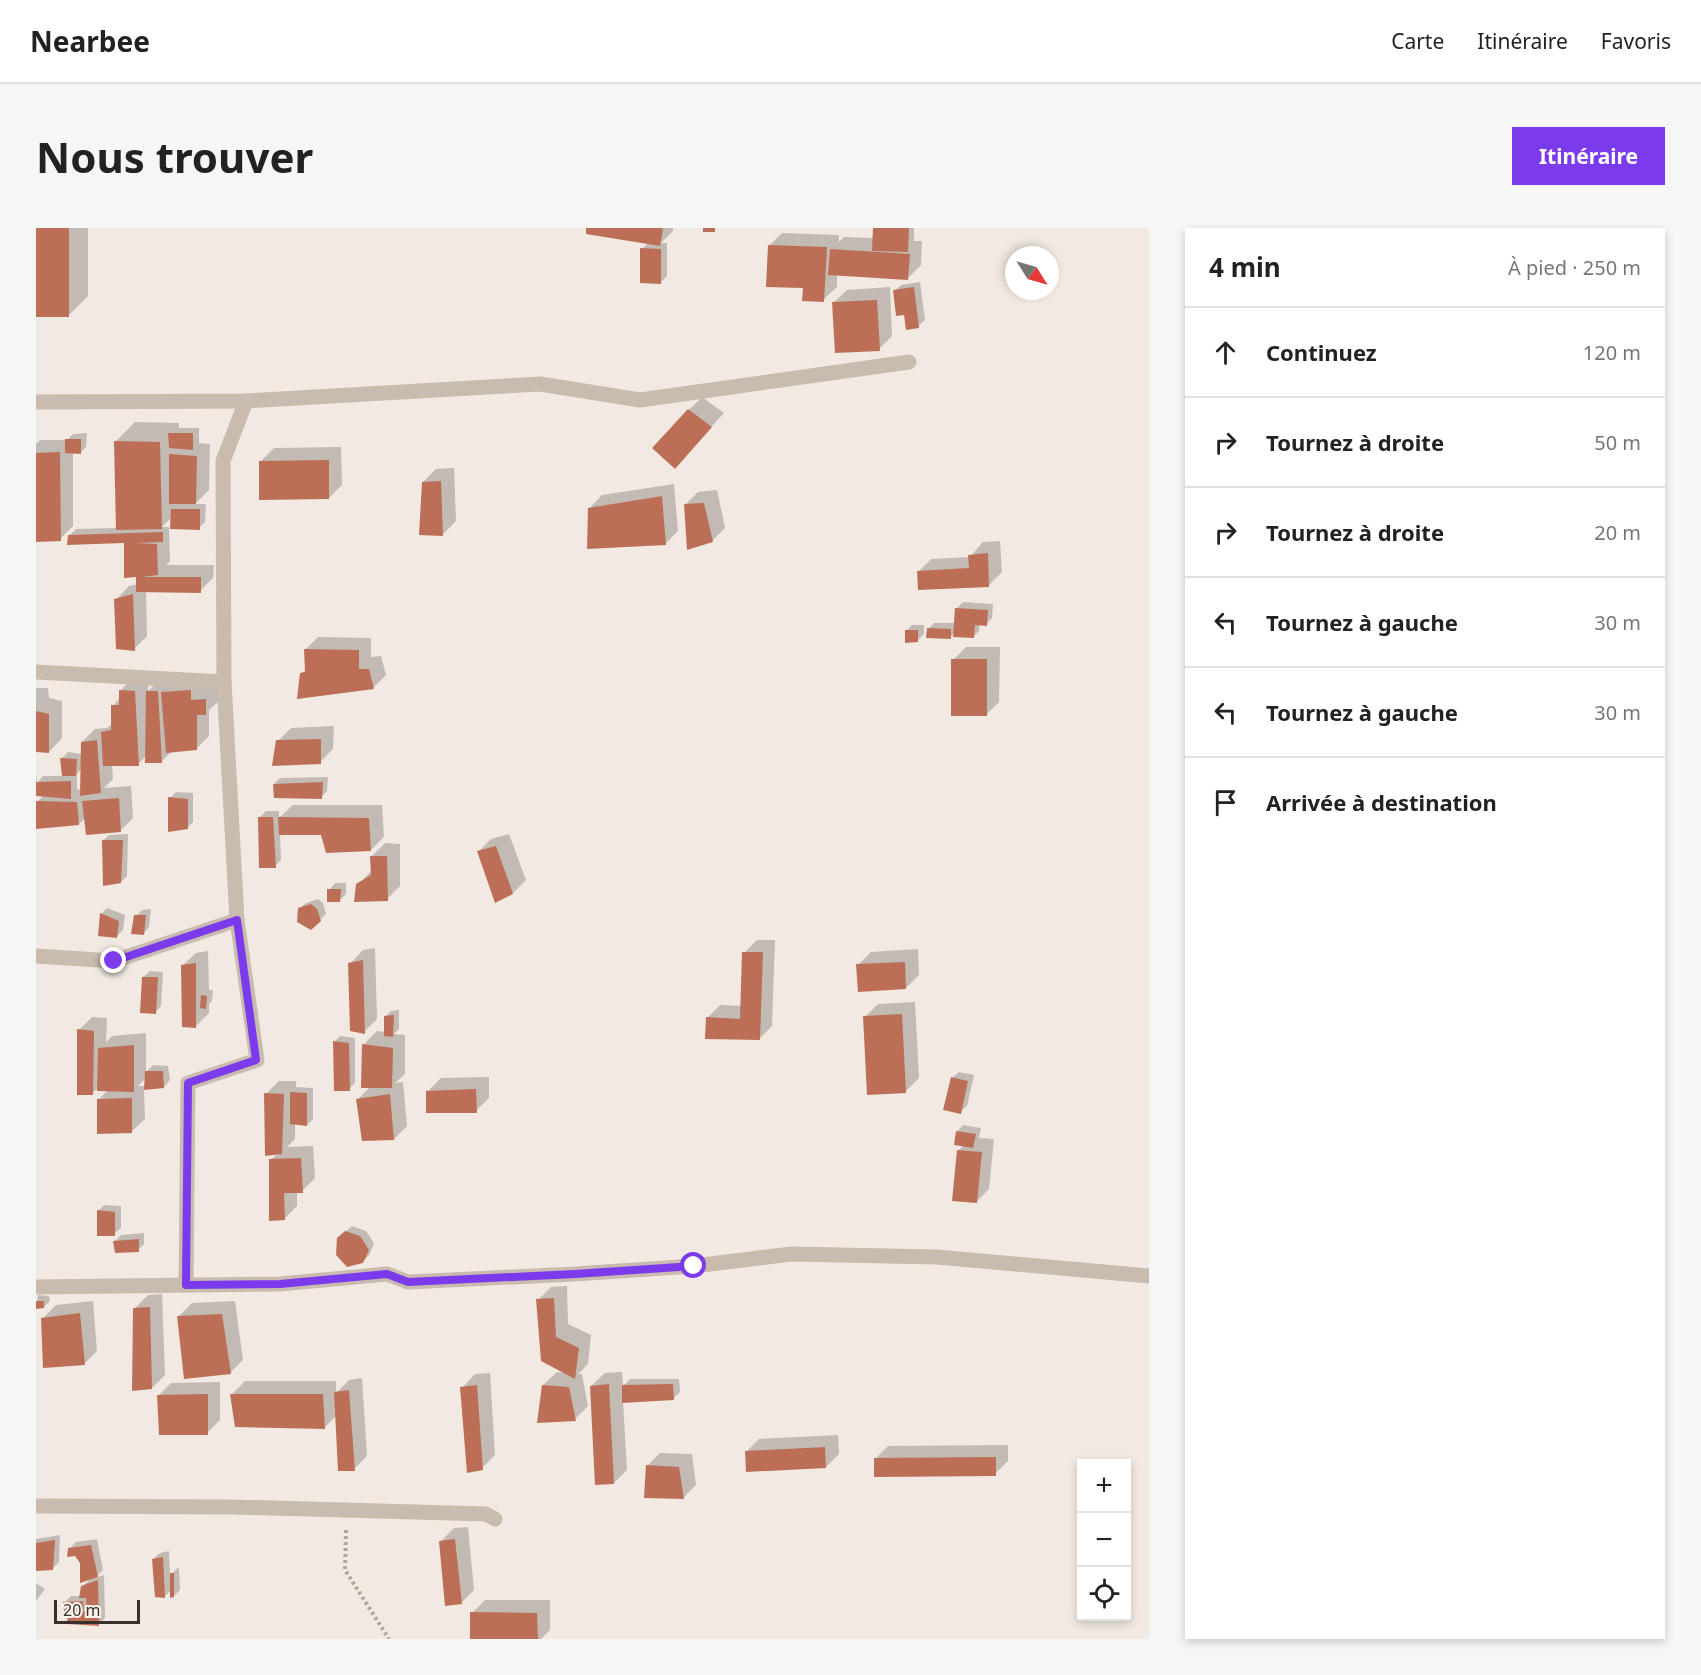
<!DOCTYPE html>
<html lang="fr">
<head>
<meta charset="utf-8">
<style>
	:root { --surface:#fff; --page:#f6f6f6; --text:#222; --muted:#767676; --line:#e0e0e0; --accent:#7c3aed }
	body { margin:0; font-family:"Noto Sans",sans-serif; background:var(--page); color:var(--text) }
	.controls { position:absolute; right:18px; bottom:18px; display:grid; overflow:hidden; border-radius:0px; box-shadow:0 3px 9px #0003 }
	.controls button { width:54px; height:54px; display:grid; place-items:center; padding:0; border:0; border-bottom:2px solid var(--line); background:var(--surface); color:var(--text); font:30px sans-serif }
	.compass { position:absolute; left:969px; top:18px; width:54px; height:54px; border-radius:50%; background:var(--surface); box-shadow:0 3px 9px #0003; rotate:127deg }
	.scale { position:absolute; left:18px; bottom:15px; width:86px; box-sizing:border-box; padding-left:6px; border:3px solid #39302c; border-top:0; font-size:16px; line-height:21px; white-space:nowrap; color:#39302c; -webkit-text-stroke:4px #faf4ee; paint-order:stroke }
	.stop { position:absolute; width:18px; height:18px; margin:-14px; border:4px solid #7c3aed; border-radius:50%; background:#fff }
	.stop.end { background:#7c3aed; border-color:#fff; box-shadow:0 2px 6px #0008 }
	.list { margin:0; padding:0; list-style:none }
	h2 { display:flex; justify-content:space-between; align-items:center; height:78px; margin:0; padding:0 24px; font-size:26px }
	h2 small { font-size:20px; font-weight:400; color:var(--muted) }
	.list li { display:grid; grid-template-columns:39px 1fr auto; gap:18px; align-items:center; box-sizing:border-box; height:90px; padding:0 24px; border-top:2px solid var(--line) }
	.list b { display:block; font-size:22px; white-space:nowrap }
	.list em { font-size:20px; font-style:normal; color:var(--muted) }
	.icon { flex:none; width:33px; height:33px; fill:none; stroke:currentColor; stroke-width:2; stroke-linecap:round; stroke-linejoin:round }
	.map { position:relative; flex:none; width:1113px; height:1411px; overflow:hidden; border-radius:0px }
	header { display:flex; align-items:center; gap:36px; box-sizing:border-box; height:84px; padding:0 30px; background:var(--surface); border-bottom:2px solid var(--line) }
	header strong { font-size:28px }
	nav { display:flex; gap:33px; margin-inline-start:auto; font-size:21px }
	.intro { display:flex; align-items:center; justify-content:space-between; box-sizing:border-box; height:144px; padding:0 36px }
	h1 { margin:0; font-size:42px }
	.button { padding:15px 27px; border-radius:0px; background:var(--accent); color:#fff; font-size:21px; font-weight:700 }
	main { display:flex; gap:36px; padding:0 36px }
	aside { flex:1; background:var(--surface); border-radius:0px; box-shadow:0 3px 9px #0003 }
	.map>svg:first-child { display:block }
	.shadow { fill:#0003; fill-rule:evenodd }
	.building { fill:#bc6f56 }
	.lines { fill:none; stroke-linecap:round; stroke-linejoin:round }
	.path { stroke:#b5a599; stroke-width:4; stroke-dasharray:3 3; stroke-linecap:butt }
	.street { stroke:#c9bbae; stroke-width:15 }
	.route { stroke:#7c3aed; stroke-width:8 }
</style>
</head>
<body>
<header>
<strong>Nearbee</strong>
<nav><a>Carte</a><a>Itinéraire</a><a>Favoris</a></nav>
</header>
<div class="intro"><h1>Nous trouver</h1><a class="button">Itinéraire</a></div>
<main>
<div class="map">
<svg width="1113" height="1411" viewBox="0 0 1113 1411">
	<rect width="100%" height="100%" fill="#f2eae2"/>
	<g class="shadow">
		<path d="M0 0H52V68L32 88H0Z"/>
		<path d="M552 0H637V3L625 15H631V48L624 55 606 21 612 15Z"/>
		<path d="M839 0H878V13H886L885 37 872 50 801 46V59L787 72 768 59 733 18 746 5 803 7V14L808 9 838 10Z"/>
		<path d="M884 54 889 92 882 98 869 86 859 63 865 57Z"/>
		<path d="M854 59 856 108 843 121 797 75 811 62Z"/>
		<path d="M666 169 688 185 639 239 653 182Z"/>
		<path d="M99 194 143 195V200H163V215L174 216 173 262 159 276H170L169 294 163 300 136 289 126 299H133V303L134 333 130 337H178L177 350 164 363H110L111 408 98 421 80 372 93 358 102 356V347L90 313 33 308 40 301 81 300 79 214Z"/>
		<path d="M51 205 50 219 44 225 37 224V298L24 311 0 312V216L4 212H31L37 206Z"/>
		<path d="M305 219 306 257 293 270 225 233 238 220Z"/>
		<path d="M418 240 420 293 407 306 387 254 400 241Z"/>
		<path d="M638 256 642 303 629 316 553 281 566 267Z"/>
		<path d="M681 262 689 300 676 313 649 277 662 264Z"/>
		<path d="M964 313 966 344 953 357 882 344 895 331 934 329 947 314Z"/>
		<path d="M927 374 957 376 956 390 950 396H944L943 403 937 409 919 404 914 409 892 401 898 395H920L921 380Z"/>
		<path d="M876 397H888V406L882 412 870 403Z"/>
		<path d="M282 409 335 410V429L345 428 350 447 337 460 266 445 271 441 269 422Z"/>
		<path d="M930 419H964L963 474 950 487 917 432Z"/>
		<path d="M97 450H112V463L125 451 182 459 183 473 173 482V508L160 521 136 523 125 534 111 527 102 536 76 537 77 551 68 560 95 558 97 590 84 603 50 589 43 596 1 574 8 567 0 559V545L1 555 7 548H28L26 530 32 524 46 526V514L59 501 71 500 77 495V478L84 470V463ZM46 540V562L41 561V546Z"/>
		<path d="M0 460H12L13 470 26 473V510L13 524 0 522Z"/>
		<path d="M298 498 297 521 284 534 242 513 255 500Z"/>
		<path d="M292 549 291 563 285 569 238 556 244 550Z"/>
		<path d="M140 564 157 565V594L151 600 134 570Z"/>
		<path d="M257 577H346L348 609 335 622 286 606 244 605 245 632 239 638 224 589 230 583H243V590Z"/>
		<path d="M92 606 91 648 85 654 67 613 73 607Z"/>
		<path d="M473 606 490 652 477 665 442 624 455 611Z"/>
		<path d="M349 615 364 616V658L351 671 322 657 336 642V628Z"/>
		<path d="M299 655H310V666L304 672 293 662Z"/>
		<path d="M282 671 287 675 290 686 284 692 263 681 270 675Z"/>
		<path d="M71 680 89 687 87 702 81 708 65 686Z"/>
		<path d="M115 681 113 699 107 706 100 688 106 682Z"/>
		<path d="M721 712H739L736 798 723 811 671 790 684 777 706 778 708 725Z"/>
		<path d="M339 720 341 791 328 804 314 736 327 722Z"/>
		<path d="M882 721 883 747 870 760 822 737 835 724Z"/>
		<path d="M172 723 173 762H177L176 773 173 776V785L160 798 146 738 160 725Z"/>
		<path d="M114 743 127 744 125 778 119 784 107 749Z"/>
		<path d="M879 774 883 850 870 863 829 789 842 776Z"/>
		<path d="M363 782V801L358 806 369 807V846L359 855 367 854 371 898 358 911 321 872 335 858 328 816 341 803 350 804 349 789 355 783Z"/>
		<path d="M56 789 71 790 70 814 76 808 110 805V844L117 837 132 838 134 852 128 859 108 860 109 891 95 904 63 871 72 862 63 859 56 865 43 802ZM110 850V858H102Z"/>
		<path d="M304 808 319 810V855L313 861 298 814Z"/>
		<path d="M923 844 938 847 931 878 924 884 916 850Z"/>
		<path d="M453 849V870L440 883 392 863 405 850Z"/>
		<path d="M243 853H260V859L277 860V891L271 897 259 895V911L251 919 277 918 279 950 266 963H261V978L248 991 235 932 242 925 230 866Z"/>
		<path d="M927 897 945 900 943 910 958 911 953 961 940 974 923 922 928 917 921 904Z"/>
		<path d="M68 977 85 978V1000L78 1006 62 983Z"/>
		<path d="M316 998 330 1003 338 1015 333 1027 326 1034 309 1004Z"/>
		<path d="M108 1005V1016L102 1022 79 1013 85 1007Z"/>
		<path d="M531 1058 532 1096 555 1107 552 1136 542 1146H546L552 1178 539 1191 507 1157 521 1144 531 1145 502 1072 515 1059Z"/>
		<path d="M126 1066 129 1147 116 1160 98 1081 112 1067Z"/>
		<path d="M2 1067 13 1068 14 1073 8 1079 0 1080Z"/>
		<path d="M57 1073 61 1123 48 1136 7 1090 20 1077Z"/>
		<path d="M199 1073 207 1132 194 1145 143 1088 156 1075Z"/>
		<path d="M586 1144 587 1158 594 1151H643L644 1164 638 1170 587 1173 591 1242 578 1255 555 1158 569 1145Z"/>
		<path d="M454 1145 459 1227 446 1240 426 1160 439 1146Z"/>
		<path d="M326 1150 331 1228 318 1241 301 1187 288 1200 196 1166 209 1153H300V1165L313 1152Z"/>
		<path d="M184 1154V1192L171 1205 122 1168 135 1155Z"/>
		<path d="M802 1207 803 1226 790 1239 710 1224 723 1211Z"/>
		<path d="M972 1217V1233L959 1246 839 1231 852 1218Z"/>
		<path d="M624 1225 656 1226 660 1257 647 1270 611 1238Z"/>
		<path d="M432 1299 438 1362 425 1375 405 1313 418 1300Z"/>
		<path d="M24 1307 23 1334 17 1340 0 1341V1311Z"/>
		<path d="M61 1311 67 1342 59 1350 68 1347 69 1390 63 1396 33 1395V1381L29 1374 35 1368H45L46 1359 55 1350 45 1335 33 1321 40 1314Z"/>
		<path d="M133 1323 134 1347 143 1339 144 1362 138 1368 135 1362 128 1369 117 1331 124 1325Z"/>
		<path d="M0 1355 9 1361 0 1373Z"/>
		<path d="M449 1372H514V1402L505 1411H436V1385Z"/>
	</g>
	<g class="building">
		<rect x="0" y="0" width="33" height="89"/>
		<path d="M550 0H624L627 1 624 18 550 6Z"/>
		<rect x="667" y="0" width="12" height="4"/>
		<path d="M837 0H873L872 24 836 23Z"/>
		<path d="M732 17 791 19 788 74 766 73 767 60 730 59Z"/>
		<path d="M604 20 625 21V56L604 55Z"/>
		<path d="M794 21 874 26 872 52 792 47Z"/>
		<path d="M878 59 883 100 870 102 868 87 860 88 857 62Z"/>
		<path d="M841 72 844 123 799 125 796 74Z"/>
		<path d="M652 181 676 199 639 241 616 220Z"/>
		<path d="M132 205H157V222L133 220Z"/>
		<path d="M29 211H45V226L29 225Z"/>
		<path d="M78 213 124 214 126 301 80 302Z"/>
		<path d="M24 224 25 313 0 314V225Z"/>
		<path d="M133 226 161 228 160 276H133Z"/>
		<path d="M293 232V271L223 272V233Z"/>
		<path d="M405 253 407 308 383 307 386 254Z"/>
		<path d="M626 268 630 317 551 321 552 280Z"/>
		<path d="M668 275 677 314 651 322 648 276Z"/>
		<path d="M135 281H164V302L134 301Z"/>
		<path d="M127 304V314L99 315 121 316 122 347 105 349H165V365L100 364V349L88 350V315L31 317 32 307Z"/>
		<path d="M952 325 953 359 882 362 881 343 933 340 932 327Z"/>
		<path d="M97 366 99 423 80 421 78 371Z"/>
		<path d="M919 380 952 382 951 398 939 397 938 410 917 409Z"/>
		<path d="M891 400 915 401V411L890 410Z"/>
		<path d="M869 402H882V414L869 415Z"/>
		<path d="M268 421 323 422V441H333L338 461 261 471 264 445 269 444Z"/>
		<rect x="915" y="431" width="36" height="57"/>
		<path d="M83 462 99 463 103 538H67L65 504 75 502V477H83Z"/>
		<path d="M155 462V472L170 471V487H161V522L130 525 125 464Z"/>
		<path d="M110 463H122L126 535H109Z"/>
		<path d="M0 483 13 486V525L0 524Z"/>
		<path d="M285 511V536L236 538 240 512Z"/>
		<path d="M61 512 65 565 44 568 45 514Z"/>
		<path d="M24 530 41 531 40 548H26Z"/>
		<path d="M35 553V571L0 568V554Z"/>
		<path d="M287 554 286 571 238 570 237 556Z"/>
		<path d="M132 569 152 571V601L132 604Z"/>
		<path d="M83 570 85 604 50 607 46 573Z"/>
		<path d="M0 573 41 574 43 597 0 601Z"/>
		<path d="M222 589H237L240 640H223Z"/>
		<path d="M242 589 333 590 335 623 290 625 285 607H243Z"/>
		<path d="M66 612H87L85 655 67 658Z"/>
		<path d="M460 618 477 666 459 675 441 623Z"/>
		<path d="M334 628H351L352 673 318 674 320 656 335 647Z"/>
		<path d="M291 661H305L304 674H291Z"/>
		<path d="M275 676 281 681 285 693 275 702 261 694 262 680Z"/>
		<path d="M64 685 83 693 81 710 62 708Z"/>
		<path d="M98 687H110L108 707 95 706Z"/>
		<path d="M706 724H727L724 812 669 811 670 789 704 791Z"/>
		<path d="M327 732 329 806 314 803 312 735Z"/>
		<path d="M869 734 870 761 822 764 820 736Z"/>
		<path d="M160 735V800L146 799 145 737Z"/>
		<path d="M106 749H122L120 786 104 785Z"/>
		<path d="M165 767 171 768 170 781 164 780Z"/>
		<path d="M866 786 870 865 831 867 827 788Z"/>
		<path d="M358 787 357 809 348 808V788Z"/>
		<path d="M41 801 58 803 57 867H41Z"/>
		<path d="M297 813 313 815 314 863H298Z"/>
		<path d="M326 816 357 820 356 860H325Z"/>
		<path d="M98 817V864L61 863 62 820Z"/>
		<path d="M109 843H127L128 860 108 862Z"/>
		<path d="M915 849 932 853 925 886 907 882Z"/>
		<path d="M440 861 441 885H390V863Z"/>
		<path d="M254 864 271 865V898L254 896Z"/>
		<path d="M228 865 248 866 246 926 229 928Z"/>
		<path d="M354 866 358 912 326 913 320 871Z"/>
		<path d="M96 870V905L61 906V871Z"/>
		<path d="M920 903 940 906 937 920 918 917Z"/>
		<path d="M921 922 946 924 941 975 916 973Z"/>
		<path d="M265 930 267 965H248L249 992 233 993V931Z"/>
		<path d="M61 982 79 984V1008H61Z"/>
		<path d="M309 1003 324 1008 333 1022 327 1035 311 1039 300 1027 301 1010Z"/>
		<path d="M103 1011V1024L79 1025 77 1013Z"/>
		<path d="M518 1070 520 1109 543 1120 539 1151 505 1133 500 1071Z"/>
		<path d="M0 1073H8V1080L0 1081Z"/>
		<path d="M114 1079 116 1161 96 1163 97 1080Z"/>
		<path d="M44 1085 49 1137 7 1140 5 1090Z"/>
		<path d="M186 1086 195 1146 148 1151 141 1088Z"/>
		<path d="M573 1156 578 1256 559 1257 554 1158Z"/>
		<path d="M637 1156 638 1172 586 1175V1157Z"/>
		<path d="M441 1157 447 1242 431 1245 424 1159Z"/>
		<path d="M506 1157 533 1159 540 1193 501 1195Z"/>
		<path d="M313 1162 319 1243H302L298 1164Z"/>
		<path d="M172 1166V1207H123L121 1167Z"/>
		<path d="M194 1166H287L289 1201 199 1199Z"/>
		<path d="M789 1219 790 1240 710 1244 709 1223Z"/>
		<path d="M960 1229V1248L838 1249V1230Z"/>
		<path d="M610 1237 643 1239 648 1271 608 1270Z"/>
		<path d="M419 1311 426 1376 409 1378 403 1313Z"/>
		<path d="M19 1312 17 1342 0 1343V1315Z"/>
		<path d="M55 1317 62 1349 44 1355V1335L39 1328 31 1329 32 1320Z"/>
		<path d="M127 1329 129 1370 119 1369 116 1331Z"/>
		<path d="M134 1345H138V1369L134 1370Z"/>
		<path d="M62 1352 63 1398 31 1396 32 1383H28L27 1374 47 1373 48 1382 35 1384 51 1383 50 1370H43L45 1358Z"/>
		<path d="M434 1384 501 1385 502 1411H434Z"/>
	</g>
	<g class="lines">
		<path class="path" d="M310 1302 309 1342 353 1411"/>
		<g class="street">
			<path d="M0 174 210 173 504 156 604 172 873 134"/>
			<path d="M0 444 188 454"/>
			<path d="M0 728 78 733 201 692"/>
			<path d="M150 1057 152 855 221 832 201 692 188 454 187 233 210 173"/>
			<path d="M0 1059 244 1056 351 1046 372 1054 539 1046 658 1038 755 1026 901 1029 1113 1048"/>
			<path d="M0 1278 196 1279 450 1286 459 1291"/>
		</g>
	</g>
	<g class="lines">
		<path class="route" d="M78 733 201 692 220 832 152 855 150 1057 244 1056 351 1046 372 1054 539 1046 658 1038"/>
	</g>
</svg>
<div class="controls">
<button>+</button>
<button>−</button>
<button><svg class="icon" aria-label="locate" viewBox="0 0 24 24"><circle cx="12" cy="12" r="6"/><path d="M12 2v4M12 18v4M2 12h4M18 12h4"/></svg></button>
</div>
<svg class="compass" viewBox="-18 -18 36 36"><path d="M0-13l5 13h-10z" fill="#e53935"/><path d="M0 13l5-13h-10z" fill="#767676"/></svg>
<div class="scale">20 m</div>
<div class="stop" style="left:658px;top:1038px"></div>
<div class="stop end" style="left:78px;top:733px"></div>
</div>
<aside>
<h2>4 min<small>À pied · 250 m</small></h2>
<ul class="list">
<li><svg class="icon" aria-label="ahead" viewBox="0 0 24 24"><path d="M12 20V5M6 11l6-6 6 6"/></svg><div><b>Continuez</b></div><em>120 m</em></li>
<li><svg class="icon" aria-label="right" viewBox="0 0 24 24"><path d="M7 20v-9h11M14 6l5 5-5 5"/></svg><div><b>Tournez à droite</b></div><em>50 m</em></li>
<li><svg class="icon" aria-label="right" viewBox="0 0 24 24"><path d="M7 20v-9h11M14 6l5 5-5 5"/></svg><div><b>Tournez à droite</b></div><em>20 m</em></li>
<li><svg class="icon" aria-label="left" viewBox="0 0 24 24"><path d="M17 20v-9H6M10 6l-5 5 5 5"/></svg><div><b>Tournez à gauche</b></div><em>30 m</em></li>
<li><svg class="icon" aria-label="left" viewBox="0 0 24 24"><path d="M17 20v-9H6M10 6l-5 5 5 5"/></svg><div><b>Tournez à gauche</b></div><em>30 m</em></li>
<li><svg class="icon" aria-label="arrive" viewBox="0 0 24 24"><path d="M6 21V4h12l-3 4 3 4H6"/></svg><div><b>Arrivée à destination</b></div></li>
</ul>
</aside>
</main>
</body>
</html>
